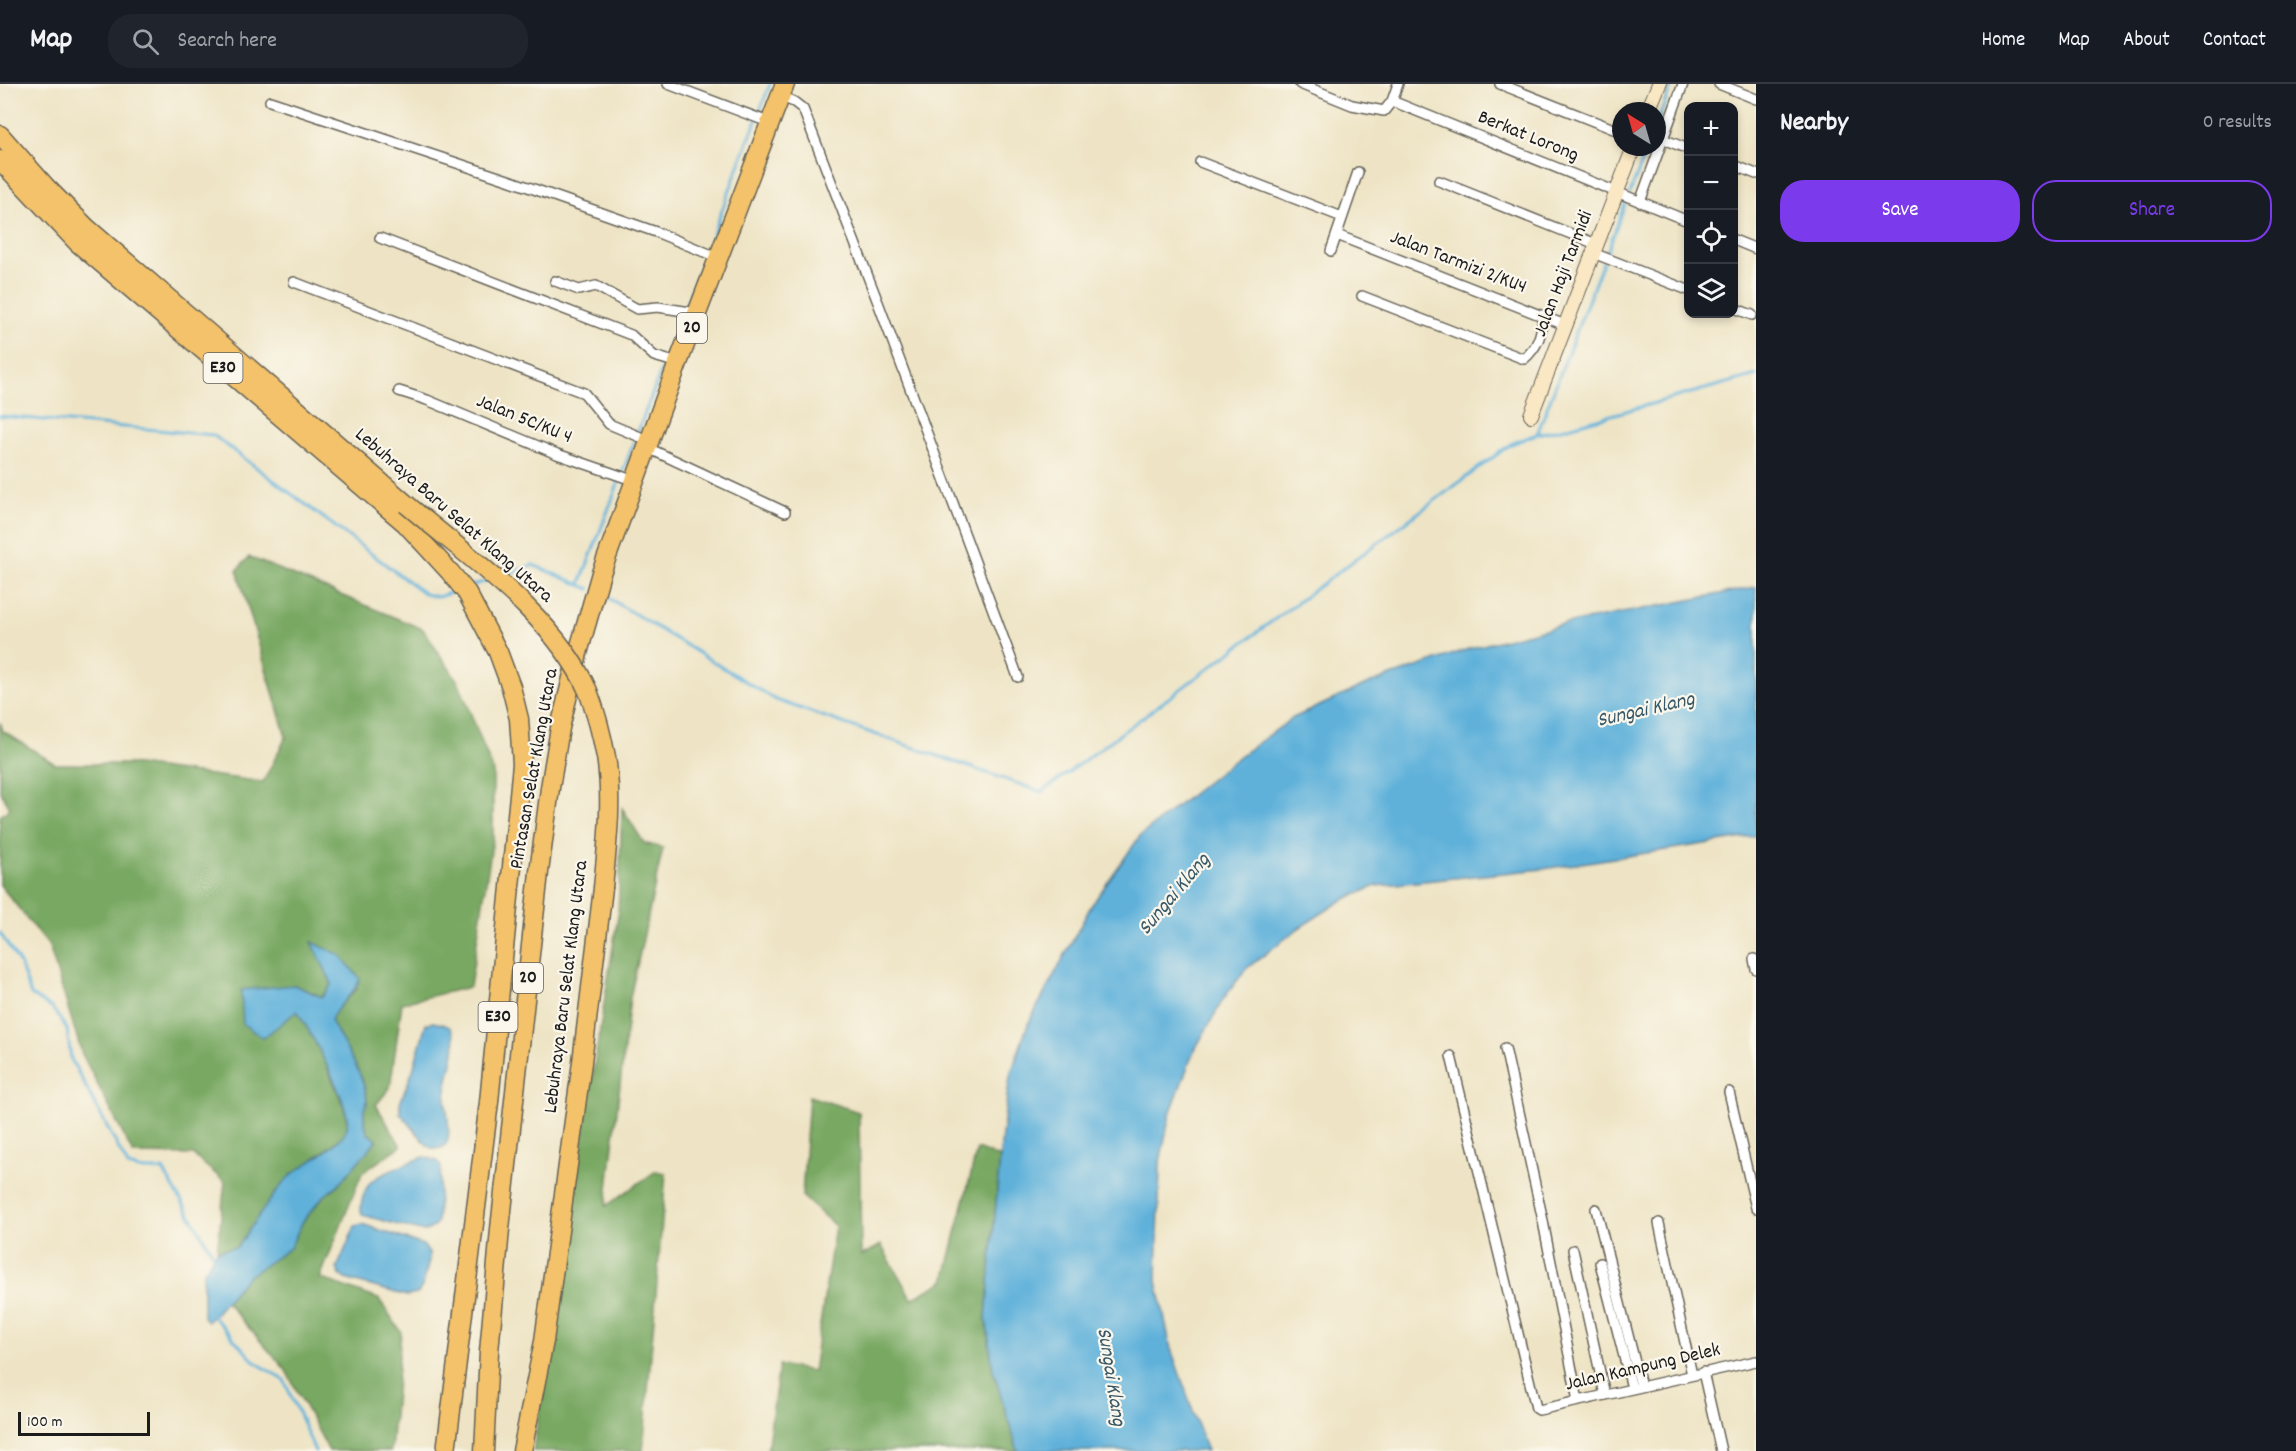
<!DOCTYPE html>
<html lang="en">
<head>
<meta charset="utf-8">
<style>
	:root { --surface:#171b24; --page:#20242c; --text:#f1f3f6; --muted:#9ea1a6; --line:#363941; --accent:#7c3aed }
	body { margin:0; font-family:Dekko,sans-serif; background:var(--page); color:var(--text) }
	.controls { position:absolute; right:18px; top:18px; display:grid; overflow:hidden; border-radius:12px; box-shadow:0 3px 9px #0003 }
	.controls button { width:54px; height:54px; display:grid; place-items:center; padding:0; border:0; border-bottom:2px solid var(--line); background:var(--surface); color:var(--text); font:30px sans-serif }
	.compass { position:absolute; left:1612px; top:18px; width:54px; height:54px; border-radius:50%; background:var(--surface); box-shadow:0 3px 9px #0003; rotate:323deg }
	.scale { position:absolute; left:18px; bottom:15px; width:132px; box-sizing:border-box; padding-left:6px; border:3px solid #1c1c1c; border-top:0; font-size:16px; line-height:21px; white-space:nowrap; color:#1c1c1c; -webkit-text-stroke:4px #fbf7ec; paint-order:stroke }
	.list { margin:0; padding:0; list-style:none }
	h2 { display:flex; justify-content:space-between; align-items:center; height:78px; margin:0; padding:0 24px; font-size:26px }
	h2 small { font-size:20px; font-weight:400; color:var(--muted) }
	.actions { display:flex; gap:12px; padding:18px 24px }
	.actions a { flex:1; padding:14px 0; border:2px solid var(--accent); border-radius:24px; text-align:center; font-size:21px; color:var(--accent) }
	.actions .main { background:var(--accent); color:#fff }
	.icon { flex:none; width:33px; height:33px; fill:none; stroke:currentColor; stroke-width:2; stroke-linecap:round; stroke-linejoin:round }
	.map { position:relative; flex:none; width:1756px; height:1367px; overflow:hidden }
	header { display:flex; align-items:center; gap:36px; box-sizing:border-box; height:84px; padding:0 30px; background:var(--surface); border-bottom:2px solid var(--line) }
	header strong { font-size:28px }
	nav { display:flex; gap:33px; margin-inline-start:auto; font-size:21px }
	.search { width:420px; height:54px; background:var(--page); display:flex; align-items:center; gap:15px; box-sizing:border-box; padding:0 21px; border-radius:24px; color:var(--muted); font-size:22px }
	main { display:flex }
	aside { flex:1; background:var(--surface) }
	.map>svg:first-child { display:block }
	.forest { fill:#78a862; stroke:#4a623f; stroke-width:1.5 }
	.water { fill:#5fb1da; stroke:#3e667b; stroke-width:1.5 }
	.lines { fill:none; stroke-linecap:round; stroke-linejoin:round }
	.stream { stroke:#5fb1da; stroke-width:3 }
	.street-casing { stroke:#666257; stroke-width:12 }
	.secondary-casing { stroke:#666257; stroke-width:16 }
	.highway-casing { stroke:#666257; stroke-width:21 }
	.street { stroke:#fff; stroke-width:9 }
	.secondary { stroke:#fae7c3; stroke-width:14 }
	.highway { stroke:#f3c26a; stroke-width:18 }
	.highway-bridge-casing { stroke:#666257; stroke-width:21; stroke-linecap:butt }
	.highway-bridge { stroke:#f3c26a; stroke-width:18 }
	.labels { text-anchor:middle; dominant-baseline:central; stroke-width:4.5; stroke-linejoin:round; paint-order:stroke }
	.shield { fill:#fbf7ec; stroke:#5f5e5a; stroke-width:1.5 }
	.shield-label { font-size:18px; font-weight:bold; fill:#1c1c1c }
	.street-label { font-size:20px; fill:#1c1c1c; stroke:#fbf7ec }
	.water-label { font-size:21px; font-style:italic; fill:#375868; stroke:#fbf7ec }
</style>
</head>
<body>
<header>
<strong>Map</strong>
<div class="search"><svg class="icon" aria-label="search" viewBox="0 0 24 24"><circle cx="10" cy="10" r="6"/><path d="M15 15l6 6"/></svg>Search here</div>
<nav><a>Home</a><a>Map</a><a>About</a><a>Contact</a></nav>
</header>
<main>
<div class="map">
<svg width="1756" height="1367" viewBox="0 0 1756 1367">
	<rect width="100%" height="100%" fill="#fbf7ec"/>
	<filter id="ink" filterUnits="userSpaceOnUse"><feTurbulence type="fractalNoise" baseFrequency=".0167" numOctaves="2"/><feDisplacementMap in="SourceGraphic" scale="12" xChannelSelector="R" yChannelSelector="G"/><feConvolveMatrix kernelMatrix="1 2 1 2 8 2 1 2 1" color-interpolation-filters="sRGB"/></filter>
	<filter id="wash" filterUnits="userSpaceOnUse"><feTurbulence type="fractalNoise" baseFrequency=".008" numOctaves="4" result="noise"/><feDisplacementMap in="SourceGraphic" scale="24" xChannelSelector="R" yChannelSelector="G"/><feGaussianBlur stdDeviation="1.35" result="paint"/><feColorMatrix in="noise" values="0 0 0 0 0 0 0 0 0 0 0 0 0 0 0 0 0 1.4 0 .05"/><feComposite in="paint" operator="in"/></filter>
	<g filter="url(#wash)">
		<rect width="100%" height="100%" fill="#eee4c5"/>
		<g class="forest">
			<path d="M249 473 423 545 459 599 493 687V754L470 903 402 919 390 1004 376 1021 401 1062 362 1089 320 1194 379 1215 401 1248 391 1367H329L285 1285 226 1218 247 1193 290 1164 303 1137 323 1113 339 1100 377 1056 367 1049C366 1042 363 1033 364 1026 365 1022 367 1021 367 1017 365 989 342 961 331 936L335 926 357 905 313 858 332 900 322 913 294 901 297 926 318 962 343 1020 348 1041 344 1052 289 1094 237 1163 217 1167 225 1098 193 1071 133 1070 82 970 49 862 0 801V732L10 724 0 707V638L3 647 55 680H130L263 698 286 653 237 486Z"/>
			<path d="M622 724 644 759 663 764 630 914 606 1122 656 1087 666 1089 643 1367H533L618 831Z"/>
			<path d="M809 1012 859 1028 861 1172 881 1161 912 1215 944 1197 977 1065 1000 1074 986 1234 993 1286 1018 1367H767L779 1281 813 1287 835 1142 802 1112Z"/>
		</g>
		<g class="water">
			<path d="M1756 503V752L1543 785 1376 802 1341 817 1299 844 1246 885 1224 914 1193 969 1170 1030 1160 1078 1157 1197 1171 1265 1207 1367H1018L993 1286 986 1234 1002 1050 1010 992 1028 940 1091 822 1140 752 1237 674 1293 634 1363 602 1471 564 1561 541Z"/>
			<path d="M312 858 340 871 360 895C354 912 338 919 331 936 342 961 365 989 367 1017 367 1021 365 1022 364 1026 363 1033 366 1042 367 1049L377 1056 339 1100 323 1113 303 1137 290 1164 247 1193 208 1238 203 1233V1189L217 1167 237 1163C252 1143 272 1110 289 1093 303 1080 343 1061 347 1043 351 1020 310 948 297 927L263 954 243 940 241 906 294 901 322 913 332 900Z"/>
			<path d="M433 938C439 940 451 940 453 948 459 966 447 991 446 1008 444 1022 453 1049 446 1060 442 1066 435 1065 429 1063L400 1029V1019L413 986 426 940Z"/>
			<path d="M425 1073 437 1077 441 1082 437 1138 434 1143 424 1148 362 1131C359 1121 364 1104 373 1096 380 1091 416 1075 425 1073Z"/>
			<path d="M362 1140 423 1161 429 1169V1177L422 1203 417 1210 407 1212 345 1195 339 1190 337 1184 355 1142Z"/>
		</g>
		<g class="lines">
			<g class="stream">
				<path d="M1657 39 1672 0"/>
				<path d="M1630 109 1648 63"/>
				<path d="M1607 168 1625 120"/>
				<path d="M0 332 213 351 425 510 438 513 458 506"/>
				<path d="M1537 350 1603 178"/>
				<path d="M501 492 533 481 590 505"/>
				<path d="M580 500 770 0"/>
				<path d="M470 502 487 497"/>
				<path d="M602 510 776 616 1042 708 1511 360 1537 350 1561 345 1756 291"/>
				<path d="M0 849 20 880 31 911 52 924 67 945 71 975 128 1082 143 1086H163L215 1173"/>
				<path d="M211 1230 255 1278 284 1296 315 1367"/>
			</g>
		</g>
	</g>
	<g filter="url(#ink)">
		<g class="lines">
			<g class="street-casing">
				<g id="street">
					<path d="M668 0 771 39"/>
					<path d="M1300 0 1352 21 1384 27 1392 17 1398 0"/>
					<path d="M1500 0 1621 48"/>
					<path d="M1719 0 1756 15"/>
					<path d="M780 12 794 18 803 25 879 221 1018 593"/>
					<path d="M270 17 511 97 656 148 719 174"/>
					<path d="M1392 17 1688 137"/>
					<path d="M1663 55 1688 65"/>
					<path d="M1200 78 1342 133"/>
					<path d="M1734 81 1756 90"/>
					<path d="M1439 97 1596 160"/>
					<path d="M1640 118 1683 0"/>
					<path d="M1337 151 1565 241"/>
					<path d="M380 154 631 251 654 272 678 279"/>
					<path d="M1734 156 1756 165"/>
					<path d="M1331 167 1358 88"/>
					<path d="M1593 169 1688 206"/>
					<path d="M555 197 579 206 596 202 637 225 658 223 697 229"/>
					<path d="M294 198 584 309 609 340 650 357"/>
					<path d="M1362 212 1524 275C1538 263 1542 250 1543 231"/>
					<path d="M1734 224 1752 231"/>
					<path d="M399 307 427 316 557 370 635 397"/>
					<path d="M648 364 785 428"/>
					<path d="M1754 875 1756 885"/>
					<path d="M1505 964 1542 1132 1578 1317"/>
					<path d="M1451 972 1536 1324 1539 1326 1756 1277"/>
					<path d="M1729 1008 1756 1124"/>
					<path d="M1596 1125 1641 1302"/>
					<path d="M1659 1139 1692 1291"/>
					<path d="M1573 1166 1605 1311"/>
					<path d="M1600 1179 1632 1304"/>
					<path d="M1703 1288 1721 1367"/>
				</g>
			</g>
			<g class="secondary-casing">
				<g id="secondary">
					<path d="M1648 27 1659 0"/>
					<path d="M1531 331 1634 63"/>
				</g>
			</g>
			<g class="highway-casing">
				<g id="highway">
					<path d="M0 51 45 102 87 144 406 420"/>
					<path d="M0 76 78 159 405 439 450 488 467 509 498 568 511 603 519 635 522 680 489 1018 446 1367"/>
					<path d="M484 1367 489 1268 500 1145 539 788 550 704 560 644 578 569 601 489 678 279 785 0"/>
					<path d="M522 1367 544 1257 582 978 603 804"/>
				</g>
			</g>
			<use href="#street" class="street"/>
			<use href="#secondary" class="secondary"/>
			<use href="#highway" class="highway"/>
			<g class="highway-bridge-casing">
				<path id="highway-bridge" d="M406 420C468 473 554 531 588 607 596 628 602 652 606 673 613 716 607 761 603 804"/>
			</g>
			<use href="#highway-bridge" class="highway-bridge"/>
		</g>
	</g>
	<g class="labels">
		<g class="shield">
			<rect x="677" y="229" width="30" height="30" rx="4.5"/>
			<rect x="203.5" y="269" width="39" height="30" rx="4.5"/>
			<rect x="513" y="879" width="30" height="30" rx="4.5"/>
			<rect x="478.5" y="918" width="39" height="30" rx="4.5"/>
		</g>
		<g class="shield-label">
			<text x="692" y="244">20</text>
			<text x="223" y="284">E30</text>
			<text x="528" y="894">20</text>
			<text x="498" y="933">E30</text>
		</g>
		<g class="street-label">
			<text transform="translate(1528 53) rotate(22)">Berkat Lorong</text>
			<text transform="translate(1458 179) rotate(21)">Jalan Tarmizi 2/KU4</text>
			<text transform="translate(1564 190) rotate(-69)">Jalan Haji Tarmidi</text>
			<text transform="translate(524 336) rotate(22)">Jalan 5C/KU 4</text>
			<text transform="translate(453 432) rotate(41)">Lebuhraya Baru Selat Klang Utara</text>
			<text transform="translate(535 685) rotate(-80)">Pintasan Selat Klang Utara</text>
			<text transform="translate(567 903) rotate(-83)">Lebuhraya Baru Selat Klang Utara</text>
			<text transform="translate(1643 1284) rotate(-13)">Jalan Kampung Delek</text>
		</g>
		<g class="water-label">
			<text transform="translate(1646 627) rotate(-13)">Sungai Klang</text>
			<text transform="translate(1175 811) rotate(-50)">Sungai Klang</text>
			<text transform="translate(1110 1293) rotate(81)">Sungai Klang</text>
		</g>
	</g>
</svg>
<div class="controls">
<button>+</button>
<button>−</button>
<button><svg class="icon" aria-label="locate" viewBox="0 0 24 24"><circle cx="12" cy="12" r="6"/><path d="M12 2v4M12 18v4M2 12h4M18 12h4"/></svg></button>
<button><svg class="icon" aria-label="layers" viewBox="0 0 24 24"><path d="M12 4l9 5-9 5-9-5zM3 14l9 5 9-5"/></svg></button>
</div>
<svg class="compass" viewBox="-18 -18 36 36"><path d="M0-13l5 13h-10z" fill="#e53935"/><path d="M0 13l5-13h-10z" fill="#9ea1a6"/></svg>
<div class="scale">100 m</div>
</div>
<aside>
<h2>Nearby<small>0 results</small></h2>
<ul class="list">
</ul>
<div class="actions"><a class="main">Save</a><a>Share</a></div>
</aside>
</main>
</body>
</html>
